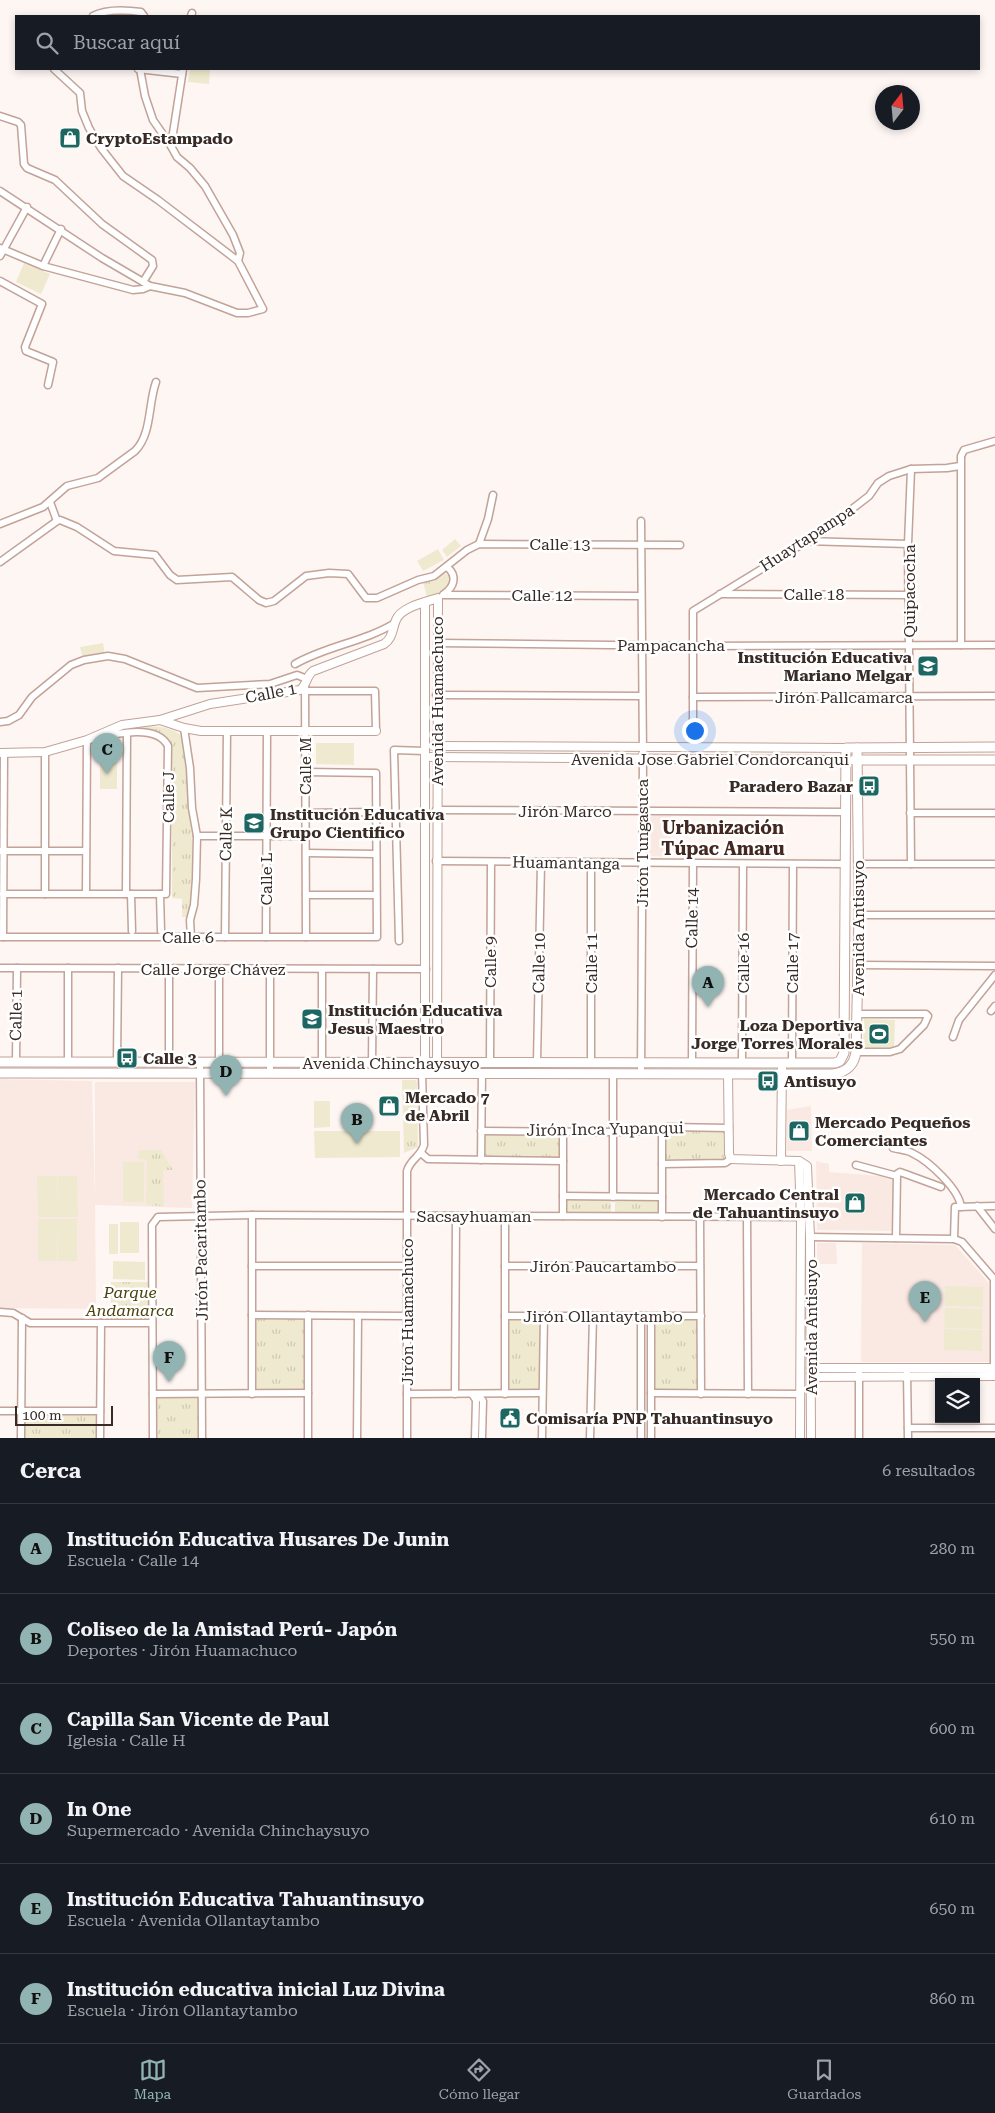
<!DOCTYPE html>
<html lang="es">
<head>
<meta charset="utf-8">
<style>
	:root { --surface:#171b24; --page:#242831; --text:#f1f3f6; --muted:#9ea1a6; --line:#363941; --accent:#91b4b3 }
	body { margin:0; font-family:"Roboto Serif",serif; background:var(--page); color:var(--text) }
	.controls { position:absolute; right:15px; bottom:15px; display:grid; overflow:hidden; border-radius:0px; box-shadow:0 2px 8px #0003 }
	.controls button { width:45px; height:45px; display:grid; place-items:center; padding:0; border:0; border-bottom:1px solid var(--line); background:var(--surface); color:var(--text); font:25px sans-serif }
	.compass { position:absolute; left:875px; top:85px; width:45px; height:45px; border-radius:50%; background:var(--surface); box-shadow:0 2px 8px #0003; rotate:16deg }
	.scale { position:absolute; left:15px; bottom:12px; width:98px; box-sizing:border-box; padding-left:5px; border:2px solid #382b26; border-top:0; font-size:14px; line-height:18px; white-space:nowrap; color:#382b26; -webkit-text-stroke:4px #fff; paint-order:stroke }
	.you { position:absolute; left:694px; top:730px; width:18px; height:18px; margin:-12px; border:4px solid #fff; border-radius:50%; background:#1a73e8; box-shadow:0 0 0 8px #1a73e833 }
	.badge { display:grid; place-items:center; width:32px; height:32px; border-radius:50%; background:var(--accent); color:#111; font-size:16px; font-weight:700 }
	.pin { position:absolute; translate:-50% -41px; filter:drop-shadow(0 1px 2px #0008) }
	.pin::after { content:''; position:absolute; top:26px; width:18px; height:15px; background:inherit; clip-path:polygon(0 0,100% 0,50% 100%) }
	.list { margin:0; padding:0; list-style:none }
	h2 { display:flex; justify-content:space-between; align-items:center; height:65px; margin:0; padding:0 20px; font-size:21px }
	h2 small { font-size:16px; font-weight:400; color:var(--muted) }
	.list li { display:grid; grid-template-columns:32px 1fr auto; gap:15px; align-items:center; box-sizing:border-box; height:90px; padding:0 20px; border-top:1px solid var(--line) }
	.list b { display:block; font-size:19px; white-space:nowrap }
	.list p { margin:0; font-size:16px; white-space:nowrap; color:var(--muted) }
	.list em { font-size:16px; font-style:normal; color:var(--muted) }
	.icon { flex:none; width:28px; height:28px; fill:none; stroke:currentColor; stroke-width:2; stroke-linecap:round; stroke-linejoin:round }
	.map { position:relative; flex:none; width:995px; height:1438px; overflow:hidden }
	.search { position:absolute; background:var(--surface); box-shadow:0 2px 8px #0003; left:15px; right:15px; top:15px; height:55px; display:flex; align-items:center; gap:12px; box-sizing:border-box; padding:0 18px; border-radius:0px; color:var(--muted); font-size:19px }
	.sheet { height:605px; background:var(--surface) }
	nav { display:flex; justify-content:space-around; align-items:center; box-sizing:border-box; height:70px; border-top:1px solid var(--line); background:var(--surface); font-size:14px; color:var(--muted) }
	nav a { display:grid; justify-items:center; gap:2px }
	nav .on { color:var(--accent) }
	.map>svg:first-child { display:block }
	.built { fill:#fae9e3 }
	.grass { fill:url(#grass-tufts) }
	.garden { fill:#efeacf }
	.lines { fill:none; stroke-linecap:round; stroke-linejoin:round }
	.minor-casing { stroke:#c3a297; stroke-width:9 }
	.tertiary-casing { stroke:#c3a297; stroke-width:10 }
	.secondary-casing { stroke:#c3a297; stroke-width:11 }
	.minor { stroke:#fff; stroke-width:6 }
	.tertiary { stroke:#fff; stroke-width:8 }
	.secondary { stroke:#fff; stroke-width:9 }
	.labels { text-anchor:middle; dominant-baseline:central; stroke-width:5; stroke-linejoin:round; paint-order:stroke }
	.poi-label { font-size:16px; font-weight:bold; fill:#382b26; stroke:#fff; text-anchor:start }
	.street-label { font-size:16px; fill:#382b26; stroke:#fff }
	.park-label { font-size:16px; font-style:italic; fill:#4a410c; stroke:#fff }
	.neighbourhood-label { font-size:18px; font-weight:bold; fill:#422820; stroke:#fff }
</style>
</head>
<body>
<div class="map">
<svg width="995" height="1438" viewBox="0 0 995 1438">
	<defs>
		<pattern id="grass-tufts" width="24" height="20" patternUnits="userSpaceOnUse" patternTransform="scale(1.25)"><rect width="24" height="20" fill="#efeacf"/><path d="M3 7l-1-3M5 7V3M7 7l1-3M15 17l-1-3M17 17v-4M19 17l1-3" fill="none" stroke="#cec9b2"/></pattern>
	</defs>
	<rect width="100%" height="100%" fill="#fdf6f3"/>
	<g class="built">
		<path d="M650 816H671L670 857 650 856 647 854V819Z"/>
		<path d="M0 1079 92 1081 95 1200V1082H195L192 1208 95 1205 96 1309 0 1308Z"/>
		<path d="M811 1106 812 1151H787V1110Z"/>
		<path d="M816 1161 829 1164V1172L894 1177V1231L817 1230Z"/>
		<path d="M817 1243H836L837 1264H817Z"/>
		<path d="M862 1243 955 1245 989 1283 990 1362H861Z"/>
	</g>
	<g class="grass">
		<path d="M444 573 450 576C450 589 437 594 427 598L423 581 434 579Z"/>
		<path d="M140 726C152 726 171 726 180 735 191 746 194 879 192 899 192 906 190 912 187 917H182V899L172 898V746C167 733 152 730 140 729Z"/>
		<path d="M415 1080 417 1082 418 1147 404 1153 402 1080Z"/>
		<rect x="665" y="1130" width="62" height="32"/>
		<path d="M483 1132 561 1134V1159L484 1158Z"/>
		<path d="M139 1150H161L173 1170H163L164 1206 146 1205 147 1160 138 1159Z"/>
		<path d="M566 1198 611 1199V1214H566Z"/>
		<path d="M660 1198V1215H615V1199Z"/>
		<rect x="111" y="1282" width="37" height="37"/>
		<path d="M255 1318H308V1392L254 1391Z"/>
		<path d="M507 1318 542 1319 540 1391H507Z"/>
		<path d="M654 1319H698V1390L654 1391Z"/>
		<path d="M155 1397H198L199 1438H156Z"/>
		<rect x="23" y="1413" width="76" height="25"/>
	</g>
	<g class="garden">
		<path d="M190 69H210L209 84 188 82Z"/>
		<path d="M24 263 50 274 41 294 16 282Z"/>
		<path d="M455 539 461 546 447 557 442 550Z"/>
		<path d="M438 549 444 560 423 571 417 561Z"/>
		<path d="M103 643 105 655 83 659 80 647Z"/>
		<path d="M316 743H354V765L316 764Z"/>
		<rect x="100" y="760" width="17" height="29"/>
		<path d="M864 1019 895 1020 894 1049 863 1048Z"/>
		<path d="M314 1101H330V1127L314 1128Z"/>
		<path d="M314 1131H400V1157L315 1158Z"/>
		<rect x="123" y="1162" width="21" height="40"/>
		<path d="M37 1176H57L58 1211V1176H77L78 1217H38Z"/>
		<path d="M38 1219H58L57 1261H38Z"/>
		<rect x="58" y="1219" width="19" height="42"/>
		<rect x="120" y="1222" width="19" height="31"/>
		<rect x="109" y="1224" width="9" height="30"/>
		<path d="M113 1261 145 1262V1280L113 1279Z"/>
		<path d="M945 1286 983 1287V1307L945 1306Z"/>
		<path d="M945 1308 983 1309 982 1329 944 1328Z"/>
		<path d="M944 1329 982 1330V1351L944 1350Z"/>
	</g>
	<g class="lines">
		<g class="minor-casing">
			<g id="minor">
				<path d="M93 16C106 9 126 10 141 12L144 16"/>
				<path d="M191 16 192 13"/>
				<path d="M138 69 182 74"/>
				<path d="M140 69 145 96 153 120 171 146 177 157 190 168 205 186 233 235 240 253 238 261"/>
				<path d="M0 116 18 122 21 125 24 164 27 168 55 180 102 224 152 260 153 266 143 282"/>
				<path d="M171 146 183 69"/>
				<path d="M0 191 102 258 150 286 185 293 237 313H248L263 309 238 261 158 200 123 176 101 148 89 128 82 111 80 93 54 69"/>
				<path d="M0 248 43 266 133 290 143 289 150 286"/>
				<path d="M0 256 27 207"/>
				<path d="M43 266 61 229"/>
				<path d="M0 281 42 304 25 347 26 351 53 362 48 385"/>
				<path d="M911 469 908 544 911 864"/>
				<path d="M50 502 57 521"/>
				<path d="M641 521 643 759 641 1074"/>
				<path d="M0 524 43 507 67 486 98 478 135 451C152 434 148 404 156 382"/>
				<path d="M805 541 908 544"/>
				<path d="M479 544 488 519 493 495"/>
				<path d="M0 562 57 521 60 520 77 527 114 551 155 555 170 575 177 580 232 577 259 600 266 603 274 601 306 576 329 573 348 574 366 598H377L418 580 434 576 467 550 479 544 680 545"/>
				<path d="M444 594C454 587 458 576 447 567"/>
				<path d="M720 594 909 595"/>
				<path d="M443 595 641 596"/>
				<path d="M437 643 693 646 995 645"/>
				<path d="M961 645V456L964 450 995 441"/>
				<path d="M295 664C326 646 364 642 395 623"/>
				<path d="M305 685 306 937"/>
				<path d="M306 691H375L376 731"/>
				<path d="M436 695 641 696"/>
				<path d="M693 697 995 696"/>
				<path d="M0 722 8 721 19 715 32 697 71 665 84 660 108 656 125 659 197 688 270 684 297 675 307 679"/>
				<path d="M184 728 190 768 192 808 197 836 196 879 194 905 190 920 191 937"/>
				<path d="M693 748V611L822 532 869 496 878 483 889 476 911 469 947 468 960 466"/>
				<path d="M45 752V894"/>
				<path d="M436 810 845 812"/>
				<path d="M305 813 376 812"/>
				<path d="M910 813H995"/>
				<path d="M197 836H306"/>
				<path d="M0 851H86"/>
				<path d="M306 853 376 854"/>
				<path d="M436 861 845 864"/>
				<path d="M858 864H995"/>
				<path d="M3 894H166L168 746C156 721 107 736 87 740L86 894"/>
				<path d="M126 894 127 733"/>
				<path d="M131 894 132 931"/>
				<path d="M160 894 161 931"/>
				<path d="M306 895H376"/>
				<path d="M859 915H995"/>
				<path d="M0 937H377L376 773 305 772"/>
				<path d="M3 937 4 753"/>
				<path d="M225 937 227 731"/>
				<path d="M266 937 267 731"/>
				<path d="M399 941 394 750 425 751"/>
				<path d="M859 965 995 966"/>
				<path d="M0 968 426 969"/>
				<path d="M68 968V1062"/>
				<path d="M219 969V1063"/>
				<path d="M270 969V1073"/>
				<path d="M322 969V1063"/>
				<path d="M991 1011 995 1006"/>
				<path d="M953 1037 959 1020 995 975"/>
				<path d="M856 1052H890L900 1049 924 1025 928 1016 926 1014H857"/>
				<path d="M16 1062 17 968"/>
				<path d="M117 1062 118 968"/>
				<path d="M169 1062V968"/>
				<path d="M200 1062 202 1438"/>
				<path d="M537 1062 541 863"/>
				<path d="M591 1062V863"/>
				<path d="M372 1063 373 969"/>
				<path d="M490 1063 491 862"/>
				<path d="M692 1063 693 864"/>
				<path d="M742 1063 743 864"/>
				<path d="M792 1063 793 864"/>
				<path d="M613 1074V1197"/>
				<path d="M481 1131 613 1132 654 1131 668 1127 729 1128"/>
				<path d="M563 1132V1216"/>
				<path d="M893 1148C900 1150 907 1150 912 1153 929 1161 959 1189 961 1207"/>
				<path d="M421 1153 428 1159 563 1161"/>
				<path d="M481 1160 482 1073"/>
				<path d="M662 1164 725 1163 731 1159"/>
				<path d="M856 1165 897 1176"/>
				<path d="M563 1196 662 1197"/>
				<path d="M977 1206 995 1229"/>
				<path d="M252 1215V1394"/>
				<path d="M662 1217V1130"/>
				<path d="M700 1217 701 1394"/>
				<path d="M747 1217 748 1394"/>
				<path d="M810 1237 954 1239 962 1242 994 1279V1373"/>
				<path d="M896 1238 897 1174 900 1172 941 1187"/>
				<path d="M954 1239 955 1207 995 1206"/>
				<path d="M252 1266H407"/>
				<path d="M505 1266H700"/>
				<path d="M0 1312 13 1313 30 1323H152"/>
				<path d="M252 1315 406 1316"/>
				<path d="M505 1316H701"/>
				<path d="M859 1372V1438"/>
				<path d="M907 1372 908 1438"/>
				<path d="M651 1393 800 1394"/>
				<path d="M153 1394 308 1393"/>
				<path d="M407 1394 542 1393"/>
				<path d="M455 1394 456 1216"/>
				<path d="M472 1394 476 1400 475 1438"/>
				<path d="M478 1394 483 1401 482 1438"/>
				<path d="M505 1394V1216"/>
				<path d="M0 1411H100"/>
				<path d="M908 1428H995"/>
				<path d="M21 1438 22 1318"/>
				<path d="M100 1438 101 1323"/>
				<path d="M153 1438 152 1225 158 1217 252 1215 801 1217"/>
				<path d="M308 1438V1315"/>
				<path d="M357 1438 358 1316"/>
				<path d="M407 1438V1171C411 1158 420 1158 424 1145L422 1073"/>
				<path d="M542 1438 544 1316"/>
				<path d="M590 1438 593 1316"/>
				<path d="M641 1438V1316"/>
				<path d="M651 1438V1316"/>
			</g>
		</g>
		<g class="tertiary-casing">
			<g id="tertiary">
				<path d="M425 603V1073"/>
				<path d="M160 720 210 704 300 690C307 685 306 676 313 671L384 644C393 638 392 629 396 620 401 607 426 602 438 598L437 1073"/>
				<path d="M433 746 846 748"/>
				<path d="M0 753 45 752 87 740 122 725 160 720 184 728 201 731H376"/>
				<path d="M431 757 846 760"/>
				<path d="M728 1074 729 1154 731 1159 799 1161 807 1166 810 1237 811 1438"/>
				<path d="M781 1161 782 1063"/>
				<path d="M799 1161 801 1217 800 1438"/>
				<path d="M811 1368H995"/>
				<path d="M811 1377 995 1376"/>
			</g>
		</g>
		<g class="secondary-casing">
			<g id="secondary">
				<path d="M854 760H995"/>
				<path d="M0 1062 835 1063 840 1061 844 1053 846 748 995 747"/>
				<path d="M0 1073 833 1074C846 1072 854 1066 856 1052L859 915 857 748"/>
			</g>
		</g>
		<use href="#minor" class="minor"/>
		<use href="#tertiary" class="tertiary"/>
		<use href="#secondary" class="secondary"/>
	</g>
	<defs>
		<g id="shop-square" transform="scale(1.125)"><rect x="-9" y="-9" width="18" height="18" rx="4" fill="#1c6761" stroke="#fff"/><path d="M-5-2.5h2.3a2.7 3.5 0 0 1 5.4 0H5L5.5 6h-11ZM-1.5-2.5h3a1.5 2.3 0 0 0-3 0Z" fill="#fff"/></g>
		<g id="school-square" transform="scale(1.125)"><rect x="-9" y="-9" width="18" height="18" rx="4" fill="#1c6761" stroke="#fff"/><path d="M0-5L7-2L0 1L-7-2ZM-4 1L0 2.5L4 1V4Q0 6-4 4Z" fill="#fff"/></g>
		<g id="bus-square" transform="scale(1.125)"><rect x="-9" y="-9" width="18" height="18" rx="4" fill="#1c6761" stroke="#fff"/><path d="M-5-6H5V4H4V6H2V4H-2V6H-4V4H-5ZM-3.5-4V0h7V-4ZM-3.5 1.2v1.5H-2V1.2ZM2 1.2v1.5H3.5V1.2Z" fill="#fff"/></g>
		<g id="stadium-square" transform="scale(1.125)"><rect x="-9" y="-9" width="18" height="18" rx="4" fill="#1c6761" stroke="#fff"/><path d="M0-5a6.5 5 0 1 0 0 10a6.5 5 0 1 0 0-10ZM-3.5-1.8h7v3.6h-7Z" fill="#fff"/></g>
		<g id="civic-square" transform="scale(1.125)"><rect x="-9" y="-9" width="18" height="18" rx="4" fill="#1c6761" stroke="#fff"/><path d="M-.6-6.5H3V-4.5H.6V-3L4-1V1h2V6H-6V1h2V-1L-.6-3ZM-1.2 2.5V6h2.4V2.5Z" fill="#fff"/></g>
	</defs>
	<g fill-rule="evenodd">
		<use href="#shop-square" x="70" y="138"/>
		<use href="#school-square" x="928" y="666"/>
		<use href="#bus-square" x="869" y="786"/>
		<use href="#school-square" x="254" y="823"/>
		<use href="#school-square" x="312" y="1019"/>
		<use href="#stadium-square" x="879" y="1034"/>
		<use href="#bus-square" x="127" y="1058"/>
		<use href="#bus-square" x="768" y="1081"/>
		<use href="#shop-square" x="389" y="1106"/>
		<use href="#shop-square" x="799" y="1131"/>
		<use href="#shop-square" x="855" y="1203"/>
		<use href="#civic-square" x="510" y="1418"/>
	</g>
	<g class="labels">
		<g class="poi-label">
			<text x="86" y="138">CryptoEstampado</text>
			<text x="912" y="657" text-anchor="end">Institución Educativa<tspan x="912" dy="18">Mariano Melgar</tspan></text>
			<text x="853" y="786" text-anchor="end">Paradero Bazar</text>
			<text x="270" y="814">Institución Educativa<tspan x="270" dy="18">Grupo Cientifico</tspan></text>
			<text x="328" y="1010">Institución Educativa<tspan x="328" dy="18">Jesus Maestro</tspan></text>
			<text x="863" y="1025" text-anchor="end">Loza Deportiva<tspan x="863" dy="18">Jorge Torres Morales</tspan></text>
			<text x="143" y="1058">Calle 3</text>
			<text x="784" y="1081">Antisuyo</text>
			<text x="405" y="1097">Mercado 7<tspan x="405" dy="18">de Abril</tspan></text>
			<text x="815" y="1122">Mercado Pequeños<tspan x="815" dy="18">Comerciantes</tspan></text>
			<text x="839" y="1194" text-anchor="end">Mercado Central<tspan x="839" dy="18">de Tahuantinsuyo</tspan></text>
			<text x="526" y="1418">Comisaría PNP Tahuantinsuyo</text>
		</g>
		<g class="street-label">
			<text transform="translate(807 538) rotate(-33)">Huaytapampa</text>
			<text x="560" y="544">Calle 13</text>
			<text transform="translate(909 591) rotate(-90)">Quipacocha</text>
			<text x="814" y="594">Calle 18</text>
			<text x="542" y="595">Calle 12</text>
			<text x="671" y="645">Pampacancha</text>
			<text transform="translate(271 693) rotate(-11)">Calle 1</text>
			<text x="844" y="697">Jirón Pallcamarca</text>
			<text transform="translate(437 701) rotate(-90)">Avenida Huamachuco</text>
			<text x="710" y="759">Avenida Jose Gabriel Condorcanqui</text>
			<text transform="translate(305 766) rotate(-90)">Calle M</text>
			<text transform="translate(168 797) rotate(-90)">Calle J</text>
			<text x="565" y="811">Jirón Marco</text>
			<text transform="translate(226 834) rotate(-89)">Calle K</text>
			<text transform="translate(642 843) rotate(-90)">Jirón Tungasuca</text>
			<text transform="translate(566 863) rotate(1)">Huamantanga</text>
			<text transform="translate(266 879) rotate(-90)">Calle L</text>
			<text transform="translate(692 918) rotate(-89)">Calle 14</text>
			<text transform="translate(858 928) rotate(-90)">Avenida Antisuyo</text>
			<text x="188" y="937">Calle 6</text>
			<text transform="translate(490 962) rotate(-90)">Calle 9</text>
			<text transform="translate(539 963) rotate(-89)">Calle 10</text>
			<text transform="translate(591 963) rotate(-90)">Calle 11</text>
			<text transform="translate(743 963) rotate(-90)">Calle 16</text>
			<text transform="translate(792 963) rotate(-90)">Calle 17</text>
			<text x="213" y="969">Calle Jorge Chávez</text>
			<text transform="translate(16 1015) rotate(-89)">Calle 1</text>
			<text x="391" y="1063">Avenida Chinchaysuyo</text>
			<text transform="translate(605 1129) rotate(-1)">Jirón Inca Yupanqui</text>
			<text x="474" y="1216">Sacsayhuaman</text>
			<text transform="translate(201 1250) rotate(-91)">Jirón Pacaritambo</text>
			<text x="603" y="1266">Jirón Paucartambo</text>
			<text transform="translate(407 1312) rotate(-90)">Jirón Huamachuco</text>
			<text x="603" y="1316">Jirón Ollantaytambo</text>
			<text transform="translate(811 1327) rotate(-90)">Avenida Antisuyo</text>
		</g>
		<g class="park-label">
			<text x="130" y="1292">Parque<tspan x="130" dy="18">Andamarca</tspan></text>
		</g>
		<g class="neighbourhood-label">
			<text x="723" y="827">Urbanización<tspan x="723" dy="21">Túpac Amaru</tspan></text>
		</g>
	</g>
</svg>
<div class="controls">
<button><svg class="icon" aria-label="layers" viewBox="0 0 24 24"><path d="M12 4l9 5-9 5-9-5zM3 14l9 5 9-5"/></svg></button>
</div>
<svg class="compass" viewBox="-18 -18 36 36"><path d="M0-13l5 13h-10z" fill="#e53935"/><path d="M0 13l5-13h-10z" fill="#9ea1a6"/></svg>
<div class="scale">100 m</div>
<div class="you"></div>
<div class="pin badge" style="left:708px;top:1007px">A</div>
<div class="pin badge" style="left:357px;top:1144px">B</div>
<div class="pin badge" style="left:107px;top:774px">C</div>
<div class="pin badge" style="left:226px;top:1096px">D</div>
<div class="pin badge" style="left:925px;top:1322px">E</div>
<div class="pin badge" style="left:169px;top:1382px">F</div>
<div class="search"><svg class="icon" aria-label="search" viewBox="0 0 24 24"><circle cx="10" cy="10" r="6"/><path d="M15 15l6 6"/></svg>Buscar aquí</div>
</div>
<section class="sheet">
<h2>Cerca<small>6 resultados</small></h2>
<ul class="list">
<li><span class="badge">A</span><div><b>Institución Educativa Husares De Junin</b><p>Escuela · Calle 14</p></div><em>280 m</em></li>
<li><span class="badge">B</span><div><b>Coliseo de la Amistad Perú- Japón</b><p>Deportes · Jirón Huamachuco</p></div><em>550 m</em></li>
<li><span class="badge">C</span><div><b>Capilla San Vicente de Paul</b><p>Iglesia · Calle H</p></div><em>600 m</em></li>
<li><span class="badge">D</span><div><b>In One</b><p>Supermercado · Avenida Chinchaysuyo</p></div><em>610 m</em></li>
<li><span class="badge">E</span><div><b>Institución Educativa Tahuantinsuyo</b><p>Escuela · Avenida Ollantaytambo</p></div><em>650 m</em></li>
<li><span class="badge">F</span><div><b>Institución educativa inicial Luz Divina</b><p>Escuela · Jirón Ollantaytambo</p></div><em>860 m</em></li>
</ul>
</section>
<nav>
<a class="on"><svg class="icon" aria-label="map" viewBox="0 0 24 24"><path d="M3 6l6-2 6 2 6-2v14l-6 2-6-2-6 2zM9 4v14M15 6v14"/></svg>Mapa</a>
<a><svg class="icon" aria-label="directions" viewBox="0 0 24 24"><path d="M12 3l9 9-9 9-9-9zM9 14v-3h6M13 9l2 2-2 2"/></svg>Cómo llegar</a>
<a><svg class="icon" aria-label="saved" viewBox="0 0 24 24"><path d="M7 4h10v16l-5-4-5 4z"/></svg>Guardados</a>
</nav>
</body>
</html>
